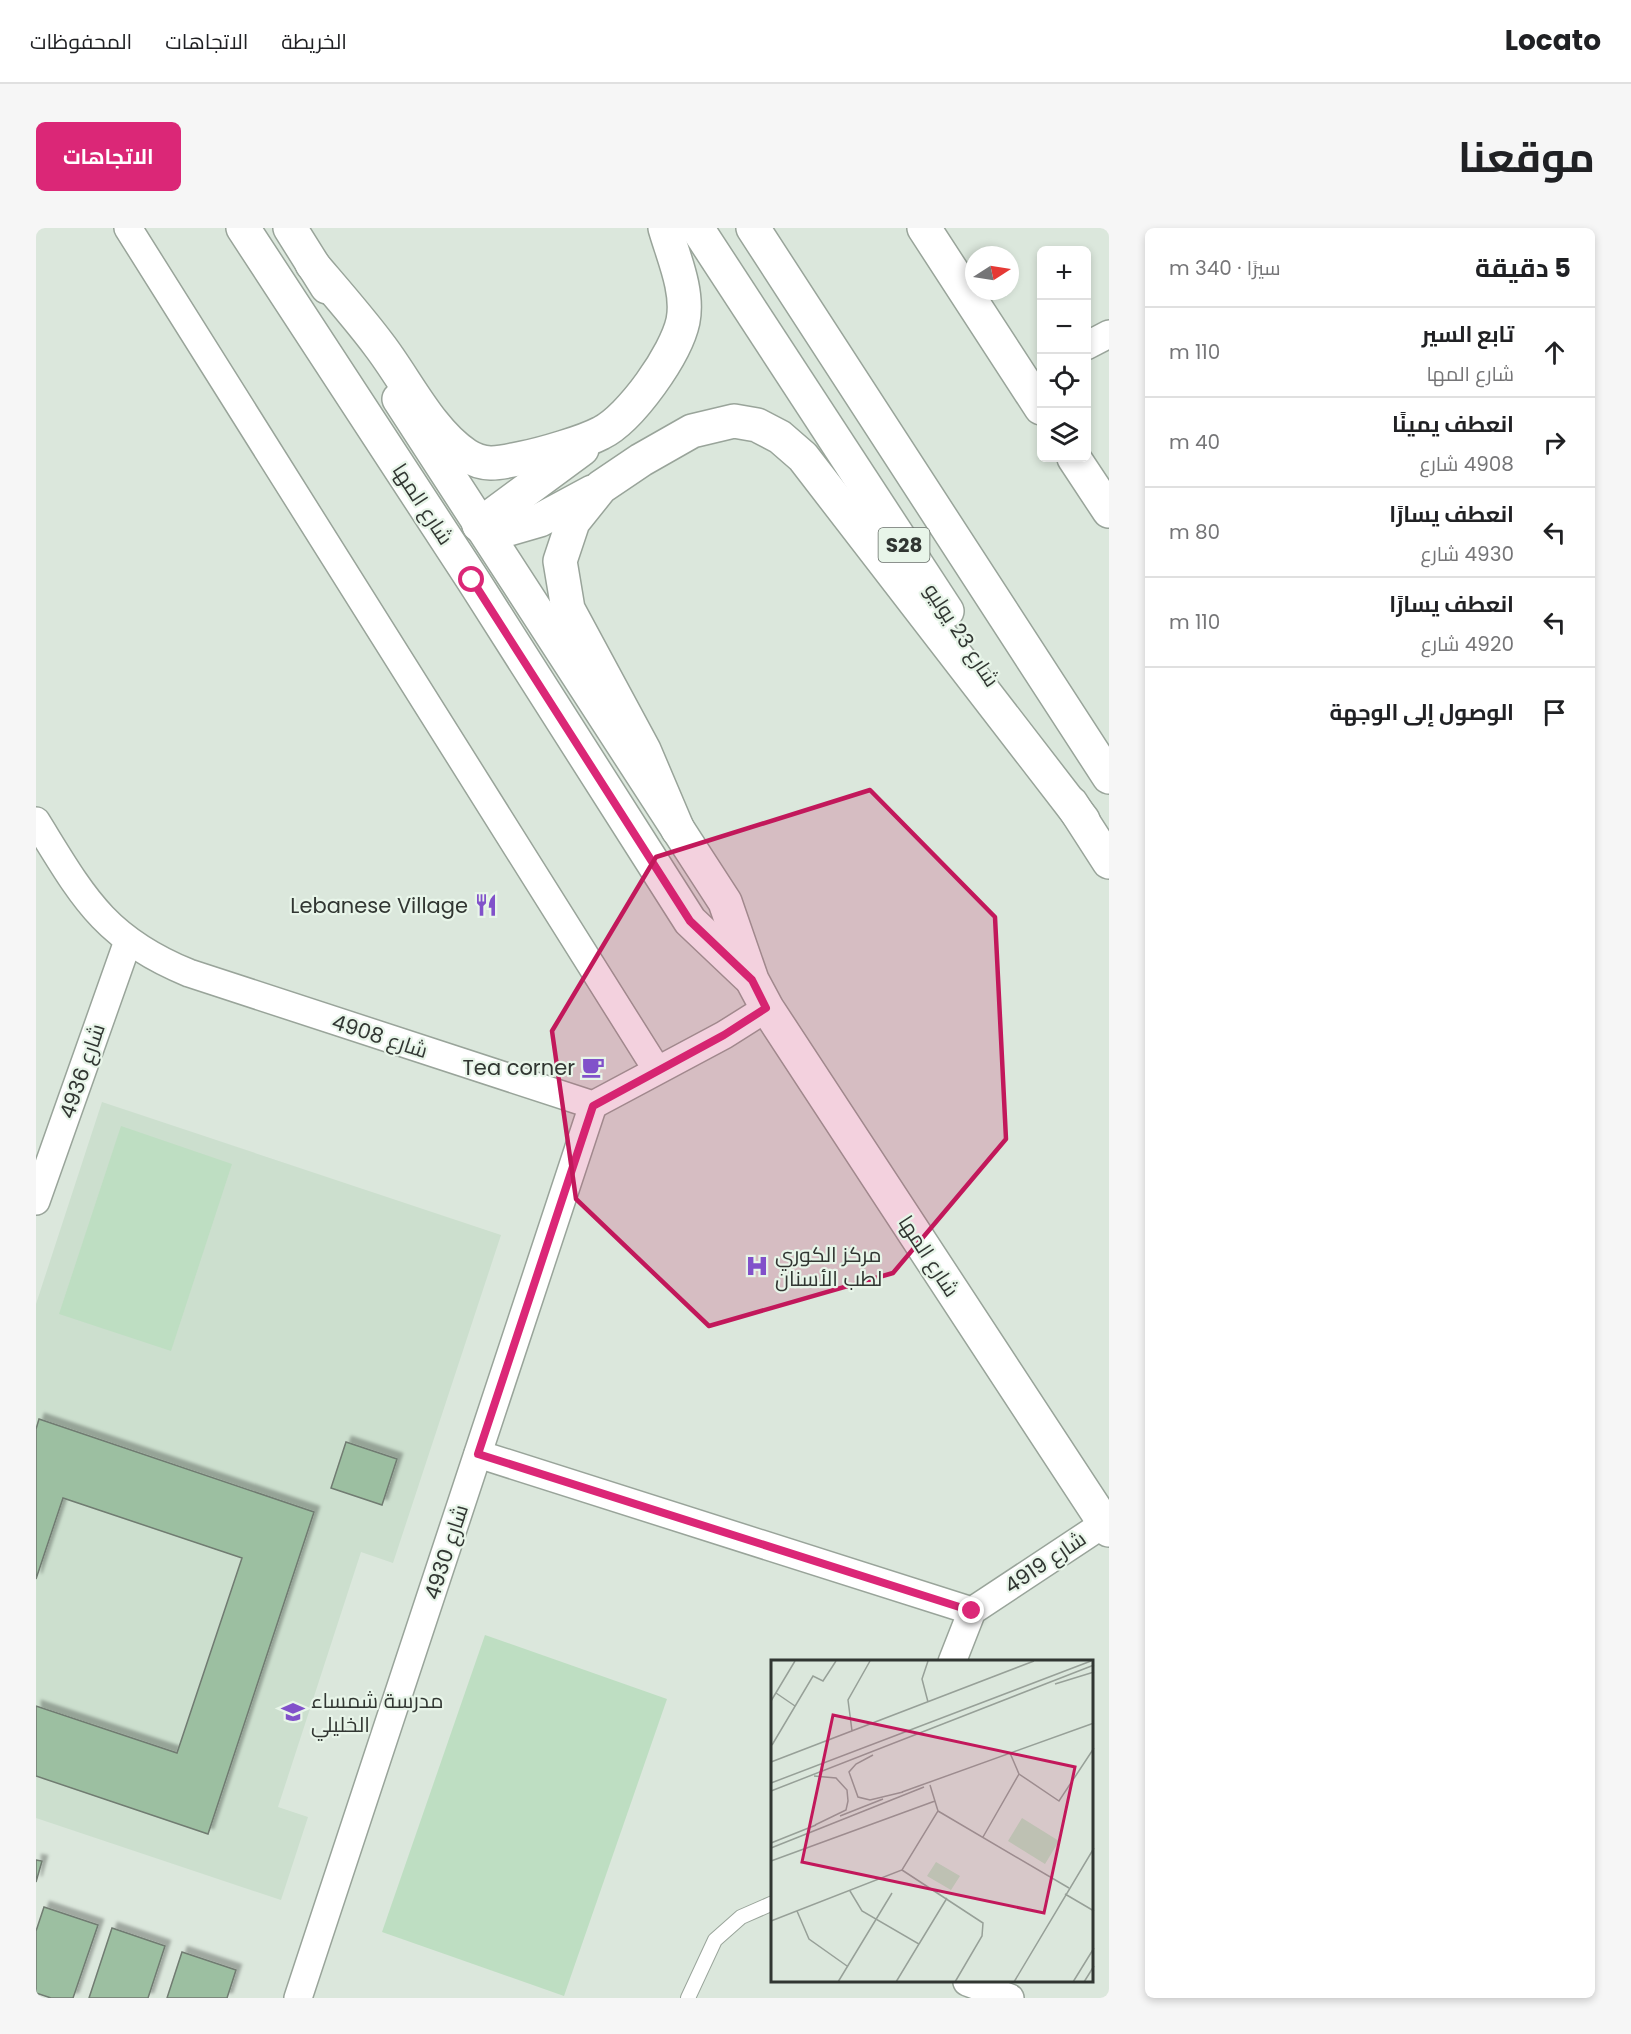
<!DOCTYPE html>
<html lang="ar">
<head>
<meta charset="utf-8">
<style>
	:root { --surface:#fff; --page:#f6f6f6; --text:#202124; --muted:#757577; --line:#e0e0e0; --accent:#db2777 }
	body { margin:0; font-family:Poppins,Cairo,sans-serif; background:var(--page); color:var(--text); direction:rtl }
	.controls { position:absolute; right:18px; top:18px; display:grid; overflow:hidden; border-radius:9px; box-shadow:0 3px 9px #0003 }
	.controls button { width:54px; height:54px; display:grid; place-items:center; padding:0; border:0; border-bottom:2px solid var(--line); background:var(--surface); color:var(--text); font:30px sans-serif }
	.compass { position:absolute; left:929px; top:18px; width:54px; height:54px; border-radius:50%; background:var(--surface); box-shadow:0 3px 9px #0003; rotate:78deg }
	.stop { position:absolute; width:18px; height:18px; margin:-14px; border:4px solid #db2777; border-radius:50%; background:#fff }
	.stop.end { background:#db2777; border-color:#fff; box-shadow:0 2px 6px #0008 }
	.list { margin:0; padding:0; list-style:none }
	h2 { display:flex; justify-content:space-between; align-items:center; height:78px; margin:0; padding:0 24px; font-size:26px }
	h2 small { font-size:20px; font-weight:400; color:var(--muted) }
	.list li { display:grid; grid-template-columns:39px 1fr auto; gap:18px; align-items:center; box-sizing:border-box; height:90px; padding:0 24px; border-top:2px solid var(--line) }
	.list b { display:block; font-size:22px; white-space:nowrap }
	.list p { margin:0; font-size:20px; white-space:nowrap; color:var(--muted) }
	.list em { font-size:20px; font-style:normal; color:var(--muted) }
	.icon { flex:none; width:33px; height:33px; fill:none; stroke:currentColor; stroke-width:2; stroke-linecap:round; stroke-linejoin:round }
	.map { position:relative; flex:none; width:1073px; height:1770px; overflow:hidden; direction:ltr; border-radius:9px }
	header { display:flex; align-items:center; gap:36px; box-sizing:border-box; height:84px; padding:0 30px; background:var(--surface); border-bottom:2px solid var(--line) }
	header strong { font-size:28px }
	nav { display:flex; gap:33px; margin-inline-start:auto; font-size:21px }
	.intro { display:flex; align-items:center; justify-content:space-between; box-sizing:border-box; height:144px; padding:0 36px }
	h1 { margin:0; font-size:42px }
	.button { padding:15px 27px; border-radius:9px; background:var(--accent); color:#fff; font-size:21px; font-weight:700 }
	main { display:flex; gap:36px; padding:0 36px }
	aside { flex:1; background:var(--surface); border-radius:9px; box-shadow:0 3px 9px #0003 }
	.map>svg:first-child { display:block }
	.built { fill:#ccdfce }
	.green { fill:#bedec2 }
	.building { fill:#9cbfa1; stroke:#707b71; stroke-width:1.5; filter:url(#shadow) }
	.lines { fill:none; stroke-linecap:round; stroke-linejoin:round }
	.service-casing { stroke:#99a49a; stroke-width:16 }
	.minor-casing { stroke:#99a49a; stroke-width:30 }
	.tertiary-casing { stroke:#99a49a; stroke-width:36 }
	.primary-casing { stroke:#99a49a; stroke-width:36 }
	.service { stroke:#fff; stroke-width:14 }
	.minor { stroke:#fff; stroke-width:27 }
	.tertiary { stroke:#fff; stroke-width:33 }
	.primary { stroke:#fff; stroke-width:33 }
	.route { stroke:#db2777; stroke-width:8 }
	.marked { fill:#c2185b; fill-opacity:0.2; stroke:#c2185b; stroke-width:4.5; stroke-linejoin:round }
	.labels { text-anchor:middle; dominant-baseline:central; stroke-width:4.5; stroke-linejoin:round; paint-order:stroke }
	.shield { fill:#e8f5e9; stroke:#686f69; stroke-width:1.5 }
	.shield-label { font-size:20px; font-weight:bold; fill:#313632 }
	.street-label { font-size:21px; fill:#313632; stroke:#e8f5e9 }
	.poi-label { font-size:21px; fill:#313632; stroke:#e8f5e9; text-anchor:end }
	.inset-road { fill:none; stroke:#97a098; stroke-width:1.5 }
	.view { fill:#c2185b; fill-opacity:0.15; stroke:#c2185b; stroke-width:3 }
	.inset-edge { fill:none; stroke:#313632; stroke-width:3 }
</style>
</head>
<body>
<header>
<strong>Locato</strong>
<nav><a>الخريطة</a><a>الاتجاهات</a><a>المحفوظات</a></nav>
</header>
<div class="intro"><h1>موقعنا</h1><a class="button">الاتجاهات</a></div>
<main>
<aside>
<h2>5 دقيقة<small>سيرًا · 340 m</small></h2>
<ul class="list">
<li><svg class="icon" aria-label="ahead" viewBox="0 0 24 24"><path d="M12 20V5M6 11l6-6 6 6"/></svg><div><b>تابع السير</b><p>شارع المها</p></div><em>110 m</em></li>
<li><svg class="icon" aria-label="right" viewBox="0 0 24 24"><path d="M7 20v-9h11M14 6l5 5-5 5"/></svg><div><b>انعطف يمينًا</b><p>4908 شارع</p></div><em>40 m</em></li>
<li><svg class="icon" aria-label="left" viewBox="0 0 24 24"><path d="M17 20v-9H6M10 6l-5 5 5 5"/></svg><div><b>انعطف يسارًا</b><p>4930 شارع</p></div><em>80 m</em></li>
<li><svg class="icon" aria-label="left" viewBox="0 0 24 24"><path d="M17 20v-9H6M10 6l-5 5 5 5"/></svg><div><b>انعطف يسارًا</b><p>4920 شارع</p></div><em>110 m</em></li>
<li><svg class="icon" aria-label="arrive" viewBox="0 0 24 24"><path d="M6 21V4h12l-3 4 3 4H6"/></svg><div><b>الوصول إلى الوجهة</b></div></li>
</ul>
</aside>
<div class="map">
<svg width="1073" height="1770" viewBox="0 0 1073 1770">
	<defs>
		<filter id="shadow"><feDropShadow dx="5.5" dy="-5.5" stdDeviation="1.5" flood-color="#0004"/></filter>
	</defs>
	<rect width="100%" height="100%" fill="#dbe7dc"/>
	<path class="built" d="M66 874 465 1007 357 1335 325 1324 242 1579 272 1589 245 1672 0 1590V1076Z"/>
	<g class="green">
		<path d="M85 898 196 936 135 1123 23 1086Z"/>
		<path d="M449 1407 631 1471 528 1768 346 1704Z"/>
	</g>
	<g class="building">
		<path d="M3 1191 278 1284 172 1606 0 1548V1478L141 1525 206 1330 27 1270 0 1351V1201Z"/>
		<path d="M310 1214 361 1231 346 1277 295 1260Z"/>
		<path d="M0 1632 6 1633 0 1654Z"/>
		<path d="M8 1679 62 1697 37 1770H15L0 1765V1703Z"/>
		<path d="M76 1700 129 1718 112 1770H53Z"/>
		<path d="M146 1724 200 1742 191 1770H131Z"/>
	</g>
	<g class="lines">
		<g class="service-casing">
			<path id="service" d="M652 1770 679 1712 705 1689 737 1675"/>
		</g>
		<g class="minor-casing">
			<g id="minor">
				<path d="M92 0 621 842"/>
				<path d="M1050 118 1073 106"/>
				<path d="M0 593C46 667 67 710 153 745L557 877 688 807 731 780"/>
				<path d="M0 973 92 713"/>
				<path d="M442 1226 936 1383"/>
				<path d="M916 1434 936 1383 1069 1295"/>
				<path d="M931 1754 974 1770"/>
				<path d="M262 1770 557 877"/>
			</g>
		</g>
		<g class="tertiary-casing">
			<g id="tertiary">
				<path d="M207 0 437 352 654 693 712 748"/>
				<path d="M254 0 291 59"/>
				<path d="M888 0 1005 180"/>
				<path d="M363 171 689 674 716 752 731 780 1073 1302"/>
				<path d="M1038 230 1073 283"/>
			</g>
		</g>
		<g class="primary-casing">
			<g id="primary">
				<path d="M661 0 911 383"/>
				<path d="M717 0 1073 549"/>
				<path d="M276 36C299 63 322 89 343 117 370 152 393 202 430 227 450 240 466 234 487 230 507 226 548 214 565 205 595 190 640 126 647 93 653 63 637 28 629 0"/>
				<path d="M443 297 546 221"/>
				<path d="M443 297 473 301 504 292 556 264"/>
				<path d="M1035 575 1073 634"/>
				<path d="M642 602 608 522 532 381 524 333 537 294 565 259 605 232 656 203 698 193 721 197 744 209 767 229 1047 592"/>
			</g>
		</g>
		<use href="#service" class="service"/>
		<use href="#minor" class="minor"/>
		<use href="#tertiary" class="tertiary"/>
		<use href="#primary" class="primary"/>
	</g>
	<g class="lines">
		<path class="route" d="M436 352 654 693 716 752 730 780 688 807 557 878 442 1226 936 1383"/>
	</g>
	<path class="marked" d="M834 562 959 689 970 911 857 1045 673 1098 540 971 516 803 620 629Z"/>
	<defs>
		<g id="restaurant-bare" transform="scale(1.8)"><path d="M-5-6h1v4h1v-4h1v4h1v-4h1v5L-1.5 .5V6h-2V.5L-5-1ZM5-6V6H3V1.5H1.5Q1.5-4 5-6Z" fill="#8151ca" stroke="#e8f5e9" stroke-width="2.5" paint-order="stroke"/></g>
		<g id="cafe-bare" transform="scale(1.8)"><path d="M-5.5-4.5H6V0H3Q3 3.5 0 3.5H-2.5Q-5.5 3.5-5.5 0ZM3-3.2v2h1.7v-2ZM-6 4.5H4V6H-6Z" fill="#8151ca" stroke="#e8f5e9" stroke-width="2.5" paint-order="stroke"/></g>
		<g id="hospital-bare" transform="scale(1.8)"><path d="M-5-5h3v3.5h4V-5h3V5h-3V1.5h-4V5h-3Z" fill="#8151ca" stroke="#e8f5e9" stroke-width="2.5" paint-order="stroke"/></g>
		<g id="school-bare" transform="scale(1.8)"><path d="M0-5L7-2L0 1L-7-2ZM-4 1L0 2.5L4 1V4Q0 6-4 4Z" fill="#8151ca" stroke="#e8f5e9" stroke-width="2.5" paint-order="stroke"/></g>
	</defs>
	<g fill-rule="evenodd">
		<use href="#restaurant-bare" x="450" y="677"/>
		<use href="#cafe-bare" x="557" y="839"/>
		<use href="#hospital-bare" x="721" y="1038"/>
		<use href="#school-bare" x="257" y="1484"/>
	</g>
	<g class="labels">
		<rect class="shield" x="842.5" y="300" width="51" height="34" rx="4.5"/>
		<g class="shield-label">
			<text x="868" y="317">S28</text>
		</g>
		<g class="street-label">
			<text transform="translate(387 276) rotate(57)">شارع المها</text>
			<text transform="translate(926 407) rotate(57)">شارع 23 يوليو</text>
			<text transform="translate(344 808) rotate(18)">4908 شارع</text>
			<text transform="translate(46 843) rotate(-71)">4936 شارع</text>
			<text transform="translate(893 1028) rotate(57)">شارع المها</text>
			<text transform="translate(410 1324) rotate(-72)">4930 شارع</text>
			<text transform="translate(1009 1334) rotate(-34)">4919 شارع</text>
		</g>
		<g class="poi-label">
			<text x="432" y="677">Lebanese Village</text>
			<text x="539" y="839">Tea corner</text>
			<text x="739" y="1026" text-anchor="start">مركز الكوري<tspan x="739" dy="24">لطب الأسنان</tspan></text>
			<text x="275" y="1472" text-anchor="start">مدرسة شمساء<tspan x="275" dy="24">الخليلي</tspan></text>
		</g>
	</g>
	<g transform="translate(735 1432)">
		<rect width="322" height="322" fill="#dbe7dc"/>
		<path d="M251 158 288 181 274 204 237 181ZM165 202 189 216 180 230 156 216Z" fill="#bedec2"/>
		<path class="inset-road" d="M284 24 323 12M5 33 24 46M0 41 24 1M157 42 151 19 157 1M81 71 77 40 99 1M1 85 42 16 52 21 65 1M239 93 248 114 288 141 323 88M102 95 85 104 78 112 87 137 99 140 132 132M0 102 263 1M43 116 65 118 76 130 77 141 75 150 44 165M0 123 320 1M0 131 323 5M131 132 323 63M167 151 298 228M69 156 112 139M212 177 248 114M0 183 45 165M0 188 153 127M0 201 164 141M131 210 212 263 211 276 184 322M79 231 91 251 148 284 125 322M294 234 323 251M26 251 38 279 76 306M0 261 131 210 167 151 159 125M148 284 176 238M67 322 121 233M243 322 323 188M302 322 323 288M313 322 323 306"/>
		<path class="view" d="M62 55 304 107 273 253 31 202Z"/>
		<rect width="322" height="322" class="inset-edge"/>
	</g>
</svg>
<div class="controls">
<button>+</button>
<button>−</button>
<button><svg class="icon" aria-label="locate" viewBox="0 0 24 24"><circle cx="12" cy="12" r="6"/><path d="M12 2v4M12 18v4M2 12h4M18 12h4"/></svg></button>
<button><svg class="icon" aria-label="layers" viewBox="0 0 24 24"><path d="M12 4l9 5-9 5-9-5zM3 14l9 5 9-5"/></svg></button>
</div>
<svg class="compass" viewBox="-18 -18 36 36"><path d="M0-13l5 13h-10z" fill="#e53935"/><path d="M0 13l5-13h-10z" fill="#757577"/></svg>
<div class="stop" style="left:436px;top:352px"></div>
<div class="stop end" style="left:936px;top:1383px"></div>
</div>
</main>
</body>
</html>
